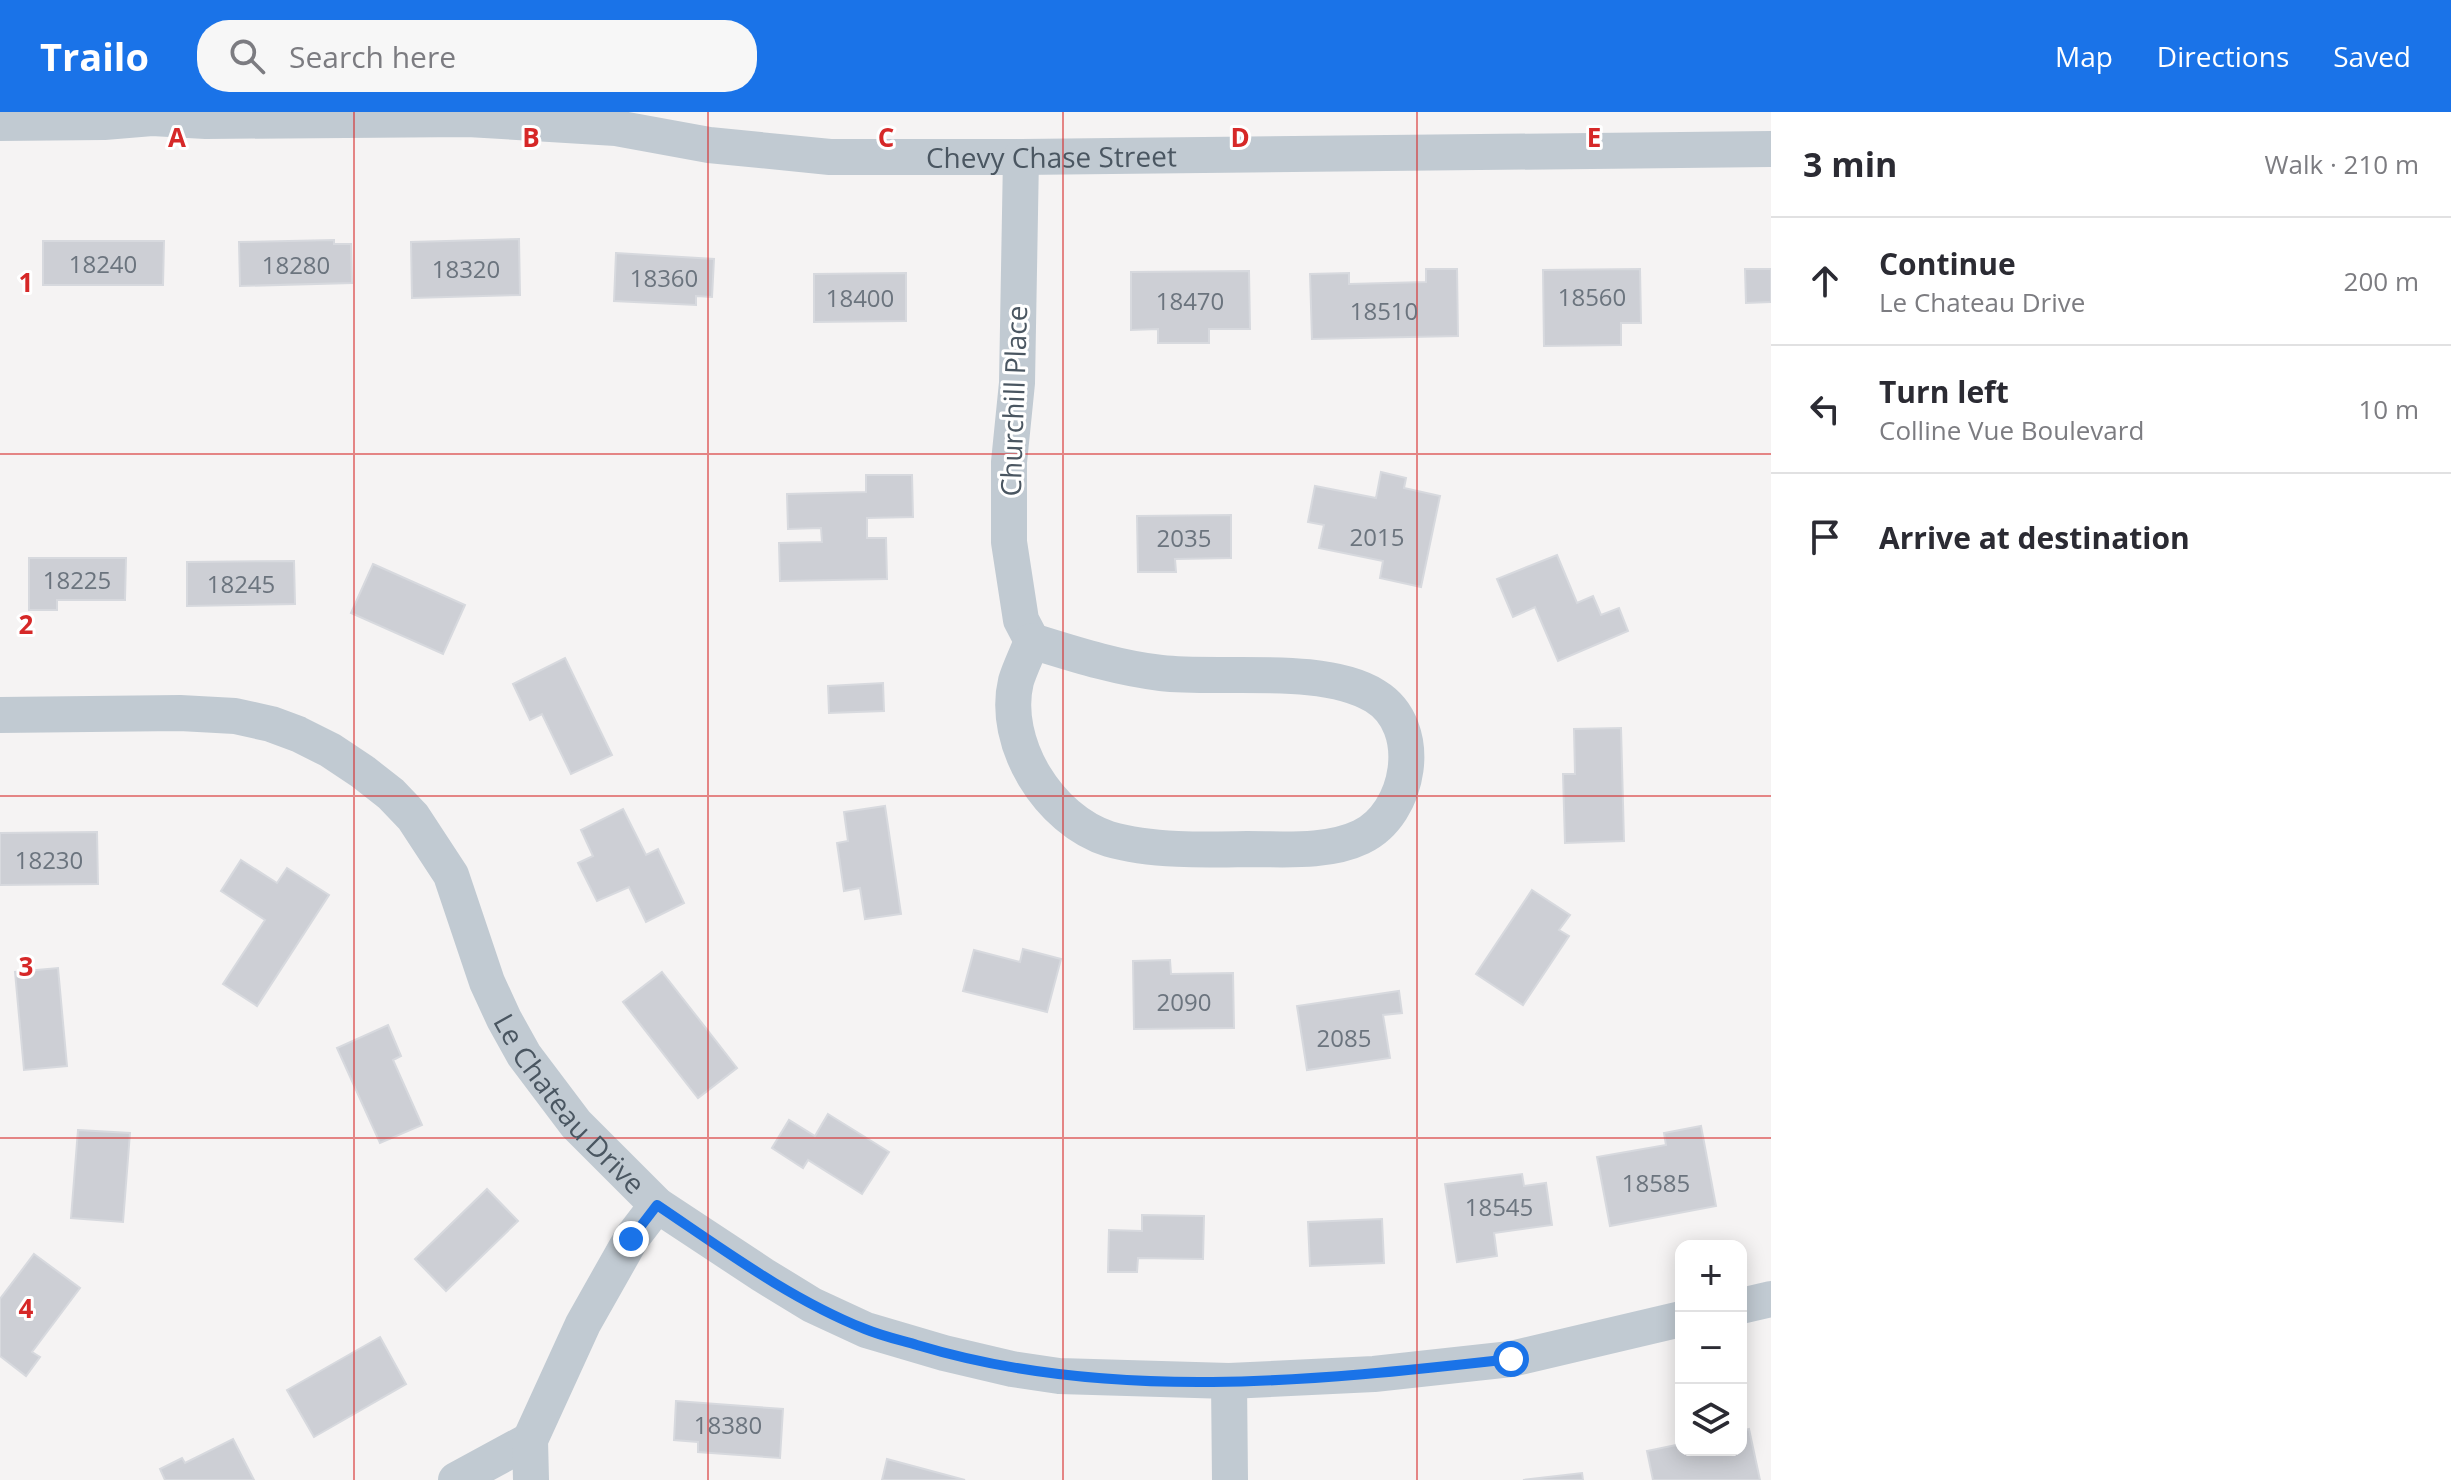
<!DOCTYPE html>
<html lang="en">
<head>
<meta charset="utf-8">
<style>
	:root { --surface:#fff; --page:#f7f7f7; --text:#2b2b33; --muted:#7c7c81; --line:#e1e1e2; --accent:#1a73e8 }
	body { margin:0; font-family:"Open Sans",sans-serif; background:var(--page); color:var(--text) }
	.controls { position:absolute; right:24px; bottom:24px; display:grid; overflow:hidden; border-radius:16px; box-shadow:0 4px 20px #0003 }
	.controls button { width:72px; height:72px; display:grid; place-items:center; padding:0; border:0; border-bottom:2px solid var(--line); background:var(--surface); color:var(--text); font:40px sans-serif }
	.stop { position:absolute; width:24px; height:24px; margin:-18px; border:6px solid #1a73e8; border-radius:50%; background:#fff }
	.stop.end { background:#1a73e8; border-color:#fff; box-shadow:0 2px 8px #0008 }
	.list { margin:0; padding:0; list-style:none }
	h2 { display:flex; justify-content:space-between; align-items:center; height:104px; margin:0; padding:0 32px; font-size:34px }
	h2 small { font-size:26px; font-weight:400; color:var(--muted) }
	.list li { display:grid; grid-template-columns:52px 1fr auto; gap:24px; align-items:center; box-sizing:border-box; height:128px; padding:0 32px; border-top:2px solid var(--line) }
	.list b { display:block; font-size:30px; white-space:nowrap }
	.list p { margin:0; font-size:26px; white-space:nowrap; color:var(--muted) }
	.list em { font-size:26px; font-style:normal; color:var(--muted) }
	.icon { flex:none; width:44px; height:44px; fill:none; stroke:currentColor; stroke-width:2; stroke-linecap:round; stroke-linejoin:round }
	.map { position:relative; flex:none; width:1771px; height:1368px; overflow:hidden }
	header { display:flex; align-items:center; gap:48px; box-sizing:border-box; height:112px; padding:0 40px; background:var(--accent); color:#fff }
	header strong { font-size:38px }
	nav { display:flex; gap:44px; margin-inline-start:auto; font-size:28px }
	.search { width:560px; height:72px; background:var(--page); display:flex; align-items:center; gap:20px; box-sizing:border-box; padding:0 28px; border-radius:32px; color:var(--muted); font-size:30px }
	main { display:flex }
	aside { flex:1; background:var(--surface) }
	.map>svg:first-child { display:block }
	.building { fill:#cdcfd5; stroke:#d7d9de; stroke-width:2 }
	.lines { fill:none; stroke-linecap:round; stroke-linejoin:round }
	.minor { stroke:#c1cad2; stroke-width:36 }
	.route { stroke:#1a73e8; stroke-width:10 }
	.grid { fill:none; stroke:#d62828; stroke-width:2; stroke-opacity:0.55 }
	.labels { text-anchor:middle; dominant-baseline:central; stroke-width:6; stroke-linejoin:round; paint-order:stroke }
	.number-label { font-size:24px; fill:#6b747e }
	.street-label { font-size:28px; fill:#4a5661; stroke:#fff }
	.grid-label { font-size:26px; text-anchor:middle; font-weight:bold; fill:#d62828; stroke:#fff; stroke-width:6; stroke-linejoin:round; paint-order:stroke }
</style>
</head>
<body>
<header>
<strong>Trailo</strong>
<div class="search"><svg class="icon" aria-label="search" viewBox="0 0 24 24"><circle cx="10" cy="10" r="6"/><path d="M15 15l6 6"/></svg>Search here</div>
<nav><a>Map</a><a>Directions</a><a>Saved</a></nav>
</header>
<main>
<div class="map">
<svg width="1771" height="1368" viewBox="0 0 1771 1368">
	<rect width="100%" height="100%" fill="#f5f3f3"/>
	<g class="building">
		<path d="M519 127 520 183 412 186 411 130Z"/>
		<path d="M334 128V132H351L352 171 240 174 239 130Z"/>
		<path d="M43 129H164L163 173H43Z"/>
		<path d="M616 141 714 147 712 185 696 184V193L614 189Z"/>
		<path d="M1426 157H1457L1458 224 1312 227 1310 162 1349 161V172L1426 170Z"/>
		<path d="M1640 157 1641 211H1621V233L1544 234 1543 158Z"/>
		<path d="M1745 157H1771V190L1746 191Z"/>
		<path d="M1249 159 1250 217H1209V231H1158V217L1131 218V160Z"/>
		<path d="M906 161V209L814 210V162Z"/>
		<path d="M1381 360 1406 366 1404 376 1440 384 1421 475 1380 466 1383 449 1319 436 1324 413 1308 410 1315 374 1376 386Z"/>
		<path d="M866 363H912L913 405 867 406V426H886L887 467 780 469 779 431 822 430 821 416 788 417 787 382 866 380Z"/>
		<path d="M1231 403V446L1175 447 1176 460H1138L1137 404Z"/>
		<path d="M1557 443 1577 491 1593 484 1601 503 1619 496 1628 519 1558 549 1535 495 1513 505 1497 467Z"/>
		<path d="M29 446H126L125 488H57V498H29Z"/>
		<path d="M294 449 295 492 187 494V450Z"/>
		<path d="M373 452 465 493 443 542 351 501Z"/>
		<path d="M565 546 612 643 571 662 542 602 530 608 513 572Z"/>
		<path d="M883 571 884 599 829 601 828 574Z"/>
		<path d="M1621 616 1624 729 1565 731 1563 662H1575L1574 617Z"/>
		<path d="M885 694 901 802 865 807 860 776 844 779 837 731 848 729 844 700Z"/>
		<path d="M623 697 646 743 658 737 684 791 646 810 629 775 597 789 578 751 593 744 581 718Z"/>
		<path d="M97 720 98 772 0 773V721Z"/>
		<path d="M241 748 277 771 287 756 329 783 257 894 223 872 265 808 221 779Z"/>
		<path d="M1532 778 1570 803 1559 818 1569 824 1523 893 1476 862Z"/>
		<path d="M1023 837 1061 847 1047 900 963 879 974 838 1020 850Z"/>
		<path d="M1170 848 1171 862 1233 861 1234 916 1134 917 1133 849Z"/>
		<path d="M58 856 67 954 24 958 15 860Z"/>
		<path d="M662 860 737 956 698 986 623 890Z"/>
		<path d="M1399 879 1402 901 1383 903 1390 946 1307 958 1297 894Z"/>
		<path d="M388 913 401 944 393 948 422 1013 380 1031 337 936Z"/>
		<path d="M828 1002 889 1040 862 1082 808 1048 803 1056 772 1036 789 1008 815 1024Z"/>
		<path d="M1701 1014 1716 1094 1610 1114 1597 1045 1666 1033 1664 1021Z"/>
		<path d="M78 1018 130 1021 123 1110 71 1106Z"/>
		<path d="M1522 1062 1524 1074 1546 1071 1552 1113 1494 1121 1497 1144 1457 1150 1445 1072Z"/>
		<path d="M487 1077 518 1109 446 1179 415 1147Z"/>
		<path d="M1142 1103 1204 1104 1203 1147 1138 1146 1137 1160H1108L1109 1118 1142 1119Z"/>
		<path d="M1382 1107 1384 1151 1310 1154 1308 1110Z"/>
		<path d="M34 1142 80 1176 32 1240 40 1245 26 1264 0 1244V1187Z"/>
		<path d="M380 1225 406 1272 314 1325 287 1278Z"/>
		<path d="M676 1289 783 1297 780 1346 698 1340V1330L674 1328Z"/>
		<path d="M1749 1317 1760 1368H1653L1647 1339 1681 1332V1338H1741V1319Z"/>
		<path d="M233 1327 254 1368H165L160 1357 182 1346 185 1351Z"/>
		<path d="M887 1347 965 1368H882Z"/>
		<path d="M1582 1361 1583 1368H1523Z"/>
	</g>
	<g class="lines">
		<g class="minor">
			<path id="s1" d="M0 11 104 10 152 6 206 9 468 7 616 16 709 33 830 45H1021L1771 37"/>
			<path d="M1021 45 1017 271 1009 350V430L1021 508 1032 529"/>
			<path d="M1032 529C1074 542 1117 556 1161 561 1222 568 1323 552 1375 584 1426 615 1410 702 1361 725 1328 741 1283 737 1247 737 1205 738 1150 739 1109 727 1049 708 1001 631 1016 569 1020 556 1027 542 1032 529Z"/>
			<path id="s2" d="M0 603 180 601 235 604 271 612 298 622 330 638 363 660 391 682 413 705 451 763 487 870 504 907 524 943 576 1012 657 1093 763 1163 812 1193 866 1218 944 1241 1012 1257 1059 1264 1229 1269 1374 1262 1511 1247 1681 1207"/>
			<path d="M1741 1194 1771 1187"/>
			<path d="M1229 1269 1230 1368"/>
			<path d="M456 1368 530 1328"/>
			<path d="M531 1368 530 1328 583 1212 631 1127 657 1093"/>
		</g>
	</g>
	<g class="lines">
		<path class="route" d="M631 1127 657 1093C724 1138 790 1187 865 1217 882 1224 900 1228 917 1233 1109 1291 1315 1269 1511 1247"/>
	</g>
	<path class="grid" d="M354 0V1368M708 0V1368M1063 0V1368M1417 0V1368M0 342H1771M0 684H1771M0 1026H1771"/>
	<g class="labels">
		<g class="number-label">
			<text x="103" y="151">18240</text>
			<text x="296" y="152">18280</text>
			<text x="466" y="156">18320</text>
			<text x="664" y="165">18360</text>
			<text x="1592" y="184">18560</text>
			<text x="860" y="185">18400</text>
			<text x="1190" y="188">18470</text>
			<text x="1384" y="198">18510</text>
			<text x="1377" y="424">2015</text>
			<text x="1184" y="425">2035</text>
			<text x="77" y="467">18225</text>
			<text x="241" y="471">18245</text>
			<text x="49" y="747">18230</text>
			<text x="1184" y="889">2090</text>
			<text x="1344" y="925">2085</text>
			<text x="1656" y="1070">18585</text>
			<text x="1499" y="1094">18545</text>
			<text x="728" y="1312">18380</text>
		</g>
		<g class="street-label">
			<text stroke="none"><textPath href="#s1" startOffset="1054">Chevy Chase Street</textPath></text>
			<text transform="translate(1013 289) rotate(-88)">Churchill Place</text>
			<text stroke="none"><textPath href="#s2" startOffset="774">Le Chateau Drive</textPath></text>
		</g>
	</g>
	<g class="grid-label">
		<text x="177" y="35">A</text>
		<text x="531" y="35">B</text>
		<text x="886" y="35">C</text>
		<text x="1240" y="35">D</text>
		<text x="1594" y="35">E</text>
		<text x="26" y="180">1</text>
		<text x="26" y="522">2</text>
		<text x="26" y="864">3</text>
		<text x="26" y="1206">4</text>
	</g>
</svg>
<div class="controls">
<button>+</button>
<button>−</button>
<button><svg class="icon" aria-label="layers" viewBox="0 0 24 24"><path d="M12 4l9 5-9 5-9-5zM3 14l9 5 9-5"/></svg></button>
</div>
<div class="stop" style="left:1511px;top:1247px"></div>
<div class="stop end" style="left:631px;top:1127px"></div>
</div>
<aside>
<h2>3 min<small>Walk · 210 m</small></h2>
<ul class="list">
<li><svg class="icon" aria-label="ahead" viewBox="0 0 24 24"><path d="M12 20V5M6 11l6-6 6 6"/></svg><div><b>Continue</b><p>Le Chateau Drive</p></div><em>200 m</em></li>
<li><svg class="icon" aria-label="left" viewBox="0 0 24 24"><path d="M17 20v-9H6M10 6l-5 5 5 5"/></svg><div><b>Turn left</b><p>Colline Vue Boulevard</p></div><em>10 m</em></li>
<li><svg class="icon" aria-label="arrive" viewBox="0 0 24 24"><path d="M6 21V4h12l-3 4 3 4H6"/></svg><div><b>Arrive at destination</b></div></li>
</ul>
</aside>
</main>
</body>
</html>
